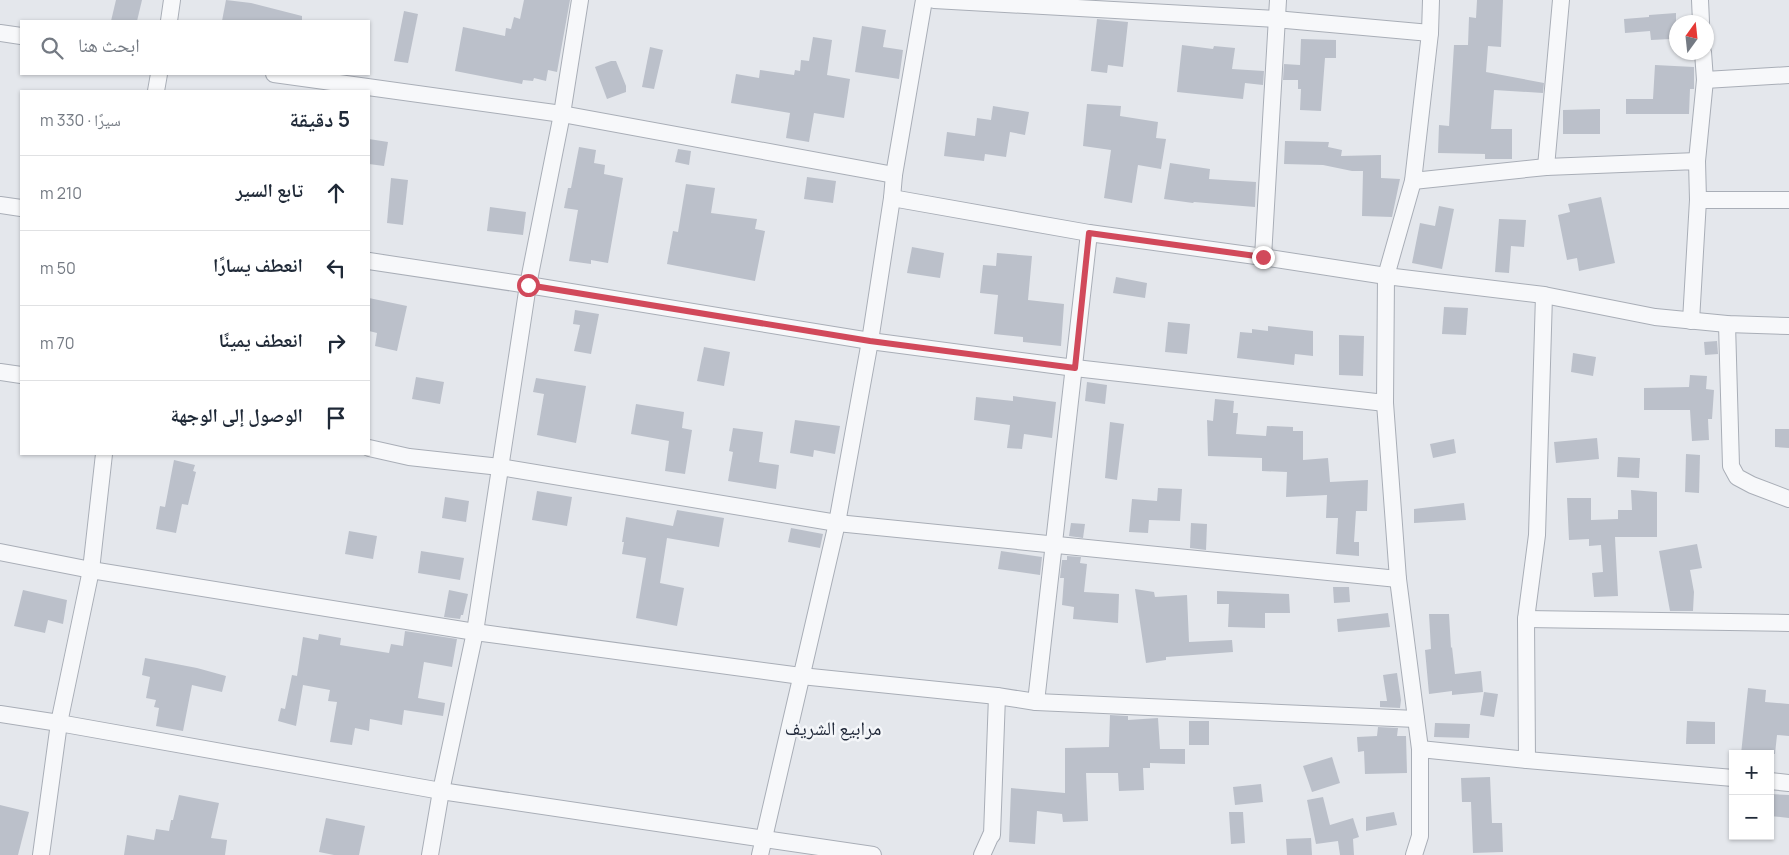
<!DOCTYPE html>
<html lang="ar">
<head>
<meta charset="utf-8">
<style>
	:root { --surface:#fff; --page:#f6f6f7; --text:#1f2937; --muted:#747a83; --line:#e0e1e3 }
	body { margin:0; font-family:Manrope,"Noto Naskh Arabic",sans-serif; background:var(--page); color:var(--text); direction:rtl }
	.controls { position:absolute; right:15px; bottom:15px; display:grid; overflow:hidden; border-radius:0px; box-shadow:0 1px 4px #0004 }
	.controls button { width:45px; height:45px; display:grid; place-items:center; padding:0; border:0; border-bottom:1px solid var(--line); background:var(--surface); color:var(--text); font:25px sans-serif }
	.compass { position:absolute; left:1669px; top:15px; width:45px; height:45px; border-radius:50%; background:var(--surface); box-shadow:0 1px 4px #0004; rotate:15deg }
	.stop { position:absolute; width:15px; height:15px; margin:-11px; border:4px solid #d1495b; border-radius:50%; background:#fff }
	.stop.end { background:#d1495b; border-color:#fff; box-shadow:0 1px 5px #0008 }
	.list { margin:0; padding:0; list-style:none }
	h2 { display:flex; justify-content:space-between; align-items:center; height:65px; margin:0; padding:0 20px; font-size:21px }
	h2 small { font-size:16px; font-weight:400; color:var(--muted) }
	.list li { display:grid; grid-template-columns:32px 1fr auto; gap:15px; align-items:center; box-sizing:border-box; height:75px; padding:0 20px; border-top:1px solid var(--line) }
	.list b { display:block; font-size:19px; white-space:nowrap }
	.list em { font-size:16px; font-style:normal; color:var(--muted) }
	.icon { flex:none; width:28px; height:28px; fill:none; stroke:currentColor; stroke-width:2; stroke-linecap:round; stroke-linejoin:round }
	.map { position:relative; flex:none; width:1789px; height:855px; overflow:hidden; direction:ltr }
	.search { position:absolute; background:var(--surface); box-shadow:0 1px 4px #0004; left:20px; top:20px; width:350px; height:55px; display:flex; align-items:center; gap:12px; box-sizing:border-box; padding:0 18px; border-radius:0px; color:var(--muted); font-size:19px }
	.panel { position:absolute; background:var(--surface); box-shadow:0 1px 4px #0004; left:20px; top:90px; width:350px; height:365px; border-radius:0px; direction:rtl }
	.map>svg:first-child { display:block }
	.building { fill:#bbc0ca }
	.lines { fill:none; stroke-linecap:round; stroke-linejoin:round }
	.minor-casing { stroke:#a9aeb7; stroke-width:18 }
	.minor { stroke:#f7f8fa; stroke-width:16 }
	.route { stroke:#d1495b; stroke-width:6 }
	.labels { text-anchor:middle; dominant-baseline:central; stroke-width:5; stroke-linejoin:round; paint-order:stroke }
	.neighbourhood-label { font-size:19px; fill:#1d2536; stroke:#f4f6f9 }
</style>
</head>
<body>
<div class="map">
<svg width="1789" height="855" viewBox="0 0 1789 855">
	<rect width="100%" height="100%" fill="#e4e7ec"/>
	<g class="building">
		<path d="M116 0H142L137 21H111Z"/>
		<path d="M226 0 251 3 302 16V21H222Z"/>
		<path d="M524 0H570L557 72 548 70 546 81 534 78 533 81 523 80 522 84 455 71 463 27 505 36 506 28 511 29 514 17 520 19Z"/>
		<path d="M1477 0H1503L1501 47 1488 46 1486 72 1544 83 1543 93 1494 90 1491 129H1512V159H1485V154L1438 153 1439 125 1449 126 1454 45H1468L1469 17 1476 18Z"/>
		<path d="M404 11 418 14 408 63 394 61Z"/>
		<path d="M1676 13V30H1670L1671 39 1651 40 1650 31 1625 33 1624 19 1649 17V15Z"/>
		<path d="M1097 19 1128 22 1123 67 1108 65 1107 73 1091 71Z"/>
		<path d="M862 26 886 30 883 47 903 50 899 79 855 72Z"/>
		<path d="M813 37 832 40 827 75 850 79 844 118 814 113 809 142 786 138 790 113 731 103 736 74 759 78 760 70 794 75 795 70 800 71 801 60 809 61Z"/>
		<path d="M1301 39 1336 40V58H1325L1321 111 1300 110 1301 89H1298V80H1283L1284 64 1300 65Z"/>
		<path d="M1182 45 1213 49 1214 46 1235 48 1232 69 1264 71 1263 85 1245 83 1243 99 1177 92Z"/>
		<path d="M650 47 663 50 654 89 642 87Z"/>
		<path d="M611 61H616L626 86V92L607 99 595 67Z"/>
		<path d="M1655 65 1694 67V89H1690L1689 114H1626V99H1653Z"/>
		<path d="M1087 104 1121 106 1120 116 1158 122 1156 138 1166 139 1161 169 1138 165 1132 203 1104 198 1111 150 1083 146Z"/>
		<path d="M993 106 1029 112 1025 135 1010 132 1006 157 985 154 984 161 944 156 947 132 975 136 977 118 991 120Z"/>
		<path d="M1600 109V134H1563V110Z"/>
		<path d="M369 139 388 142 384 166 369 164Z"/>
		<path d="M1285 141 1329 142 1328 147 1342 150 1341 156 1381 155V178L1400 179 1392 217 1362 216 1363 171H1352L1323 165 1284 164Z"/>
		<path d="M579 147 596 150 594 163 605 165 604 174 623 178 608 263 591 260V264L569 261 578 210 564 208 568 188H571Z"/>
		<path d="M678 149 691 151 689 165 675 162Z"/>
		<path d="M1170 163 1210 169 1209 179 1256 182 1255 207 1194 202 1193 203 1164 199Z"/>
		<path d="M807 177 836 181 833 203 804 199Z"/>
		<path d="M391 178 408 180 403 225 387 223Z"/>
		<path d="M686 184 715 188 711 213 757 219 755 229 765 231 755 281 667 264 673 231 678 232Z"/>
		<path d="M1601 197 1615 263 1579 271 1577 258 1567 260 1558 215 1570 212 1568 204Z"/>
		<path d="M1439 206 1454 209 1442 269 1412 263 1420 223 1435 226Z"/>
		<path d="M490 207 526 212 523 235 487 231Z"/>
		<path d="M1499 219 1526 220 1524 247 1511 246 1509 273 1495 272Z"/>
		<path d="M912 247 944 253 940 278 907 273Z"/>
		<path d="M997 253 1032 256 1028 300 1064 304 1061 346 1023 342V337L994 334 998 295 980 293 983 265 996 266Z"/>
		<path d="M1116 277 1147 283 1145 298 1113 293Z"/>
		<path d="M369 298 407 306 397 351 375 346 377 333 369 331Z"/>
		<path d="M1444 307 1468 308 1466 335 1442 334Z"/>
		<path d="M575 310 599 314 591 354 574 351 580 325 573 324Z"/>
		<path d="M1168 322 1190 324 1187 354 1165 352Z"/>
		<path d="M1268 326 1313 331V356L1295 354 1294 365 1237 358 1240 332 1252 333V329L1268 331Z"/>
		<path d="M1339 335 1364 336 1363 376 1339 375Z"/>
		<path d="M1717 341 1718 354 1705 355 1704 342Z"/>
		<path d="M704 347 730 352 724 386 697 381Z"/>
		<path d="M1573 353 1596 357 1593 376 1571 372Z"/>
		<path d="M1690 375 1707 376 1706 389 1714 390 1712 419H1708L1709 440 1692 441 1690 410H1644V388L1689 387Z"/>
		<path d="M416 377 444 382 440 404 412 399Z"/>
		<path d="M536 378 586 386 576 443 537 435 544 394 533 392Z"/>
		<path d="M1087 382 1107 385 1105 404 1085 401Z"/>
		<path d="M1013 396 1056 402 1052 438 1024 434 1022 449 1007 448 1010 425 974 420 976 397 1013 401Z"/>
		<path d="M1215 399 1234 401 1233 413H1238L1236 434 1266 436 1267 426 1293 427V431H1303V460L1328 458 1330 482 1368 480 1367 511H1356L1354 542H1359V556L1336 554 1338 518H1326L1327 495 1286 497 1287 472 1262 471V458L1208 456 1207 420 1213 421Z"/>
		<path d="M636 404 684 412 682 428 692 430 685 474 665 471 669 441 631 434Z"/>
		<path d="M795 420 840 426 835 454 814 450 813 457 790 453Z"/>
		<path d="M1110 422 1124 424 1117 480 1105 478Z"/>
		<path d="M733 428 763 432 759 462 779 465 776 489 728 481 733 452 729 451Z"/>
		<path d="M1775 429H1789V448L1775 447Z"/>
		<path d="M1597 438 1599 459 1556 463 1554 442Z"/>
		<path d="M1454 439 1456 453 1433 458 1430 444Z"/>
		<path d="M1686 454 1700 455 1699 493 1685 492Z"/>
		<path d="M1618 457 1640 458 1639 478 1617 477Z"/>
		<path d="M174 460 195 465 193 471 196 472 188 505 182 504 176 533 156 529 160 506 165 507Z"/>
		<path d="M1158 488 1182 489 1180 521 1149 520 1148 533 1129 532 1132 499 1157 501Z"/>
		<path d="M1631 490 1657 492V537H1615L1618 596 1594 597 1592 573 1603 572 1601 545 1589 546V539L1569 540 1567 498H1591V520L1618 519V510H1632Z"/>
		<path d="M537 491 572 497 567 526 532 520Z"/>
		<path d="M445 497 469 501 466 522 442 518Z"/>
		<path d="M1464 503 1466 520 1414 523V509Z"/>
		<path d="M677 510 724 518 719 547 667 538 660 583 684 588 677 626 636 618 646 558 622 554 624 542H622L626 517 673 526Z"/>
		<path d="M1071 523 1085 524 1083 538 1069 536Z"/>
		<path d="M1191 523 1207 524 1206 550 1190 548Z"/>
		<path d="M791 528 823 534 820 548 788 542Z"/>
		<path d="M349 531 377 536 373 559 345 554Z"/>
		<path d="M1697 544 1702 568 1690 570 1694 592 1693 611H1670L1659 551Z"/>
		<path d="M421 551 464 558 460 580 418 573Z"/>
		<path d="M1001 551 1042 557 1040 575 998 569Z"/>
		<path d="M1067 556 1081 557 1080 563 1087 564 1084 592 1119 594 1118 623 1073 619 1074 607 1062 605 1064 578H1060L1062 560H1067Z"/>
		<path d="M1333 587H1349L1350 602 1334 603Z"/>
		<path d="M1135 589 1154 592 1155 597 1187 595 1189 642 1232 640 1233 652 1166 657V660L1146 663Z"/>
		<path d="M23 590 67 600 63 624 48 620 45 633 14 626Z"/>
		<path d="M449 590 468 594 463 615H461L460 619 444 617Z"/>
		<path d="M1217 591 1289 594 1290 613H1265V628L1228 627 1229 604H1217Z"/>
		<path d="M1388 613 1390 627 1338 632 1337 619Z"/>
		<path d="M1429 614H1449L1451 648 1452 647 1455 674 1481 671 1483 692 1452 695V691L1429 694 1425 650 1431 649Z"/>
		<path d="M405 631 457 639 452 667 424 662 418 698 445 703 443 716 404 710 402 725 370 719 369 731 355 728 352 745 330 742 337 702 328 701 330 690 303 685 296 726 278 721 281 708 285 709 292 675 297 676 303 637 318 640 319 634 341 638 340 645 389 653 391 644 403 646Z"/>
		<path d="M145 658 197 668 226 676 222 692 192 685 183 731 156 726 159 708 154 707 156 700 146 698 150 677 142 675Z"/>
		<path d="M1397 673 1401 700 1400 708 1380 707V701H1387L1383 675Z"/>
		<path d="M1748 688 1766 690 1765 702 1789 704V736L1777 735 1775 754H1741Z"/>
		<path d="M1484 692 1498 694 1494 717 1480 715Z"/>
		<path d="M1110 715 1128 716V720L1158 718 1160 749H1185V764L1150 763V768H1143L1144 790 1119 791 1118 773H1086L1088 821 1063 822 1062 814 1037 811 1035 844 1009 842 1011 788 1065 793V748L1109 747Z"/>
		<rect x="1189" y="721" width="20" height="24"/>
		<path d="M1687 721 1715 722V744H1686Z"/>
		<path d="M1435 723 1470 724 1469 738 1434 737Z"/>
		<path d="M1378 727 1398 728 1397 736H1406L1407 773 1365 774 1364 751 1358 752 1357 737 1377 736Z"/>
		<path d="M1332 757 1340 783 1312 792 1303 766Z"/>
		<path d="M1490 777 1492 823H1502L1503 852 1473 853 1471 802H1462L1461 778Z"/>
		<path d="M1261 784 1263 802 1235 805 1233 787Z"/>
		<path d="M1770 794 1789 795V818L1770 816Z"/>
		<path d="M179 795 219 803 211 838 227 840 225 855H124L127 835 154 840 156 829 169 831 171 820H173Z"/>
		<path d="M1323 797 1330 825 1353 818 1359 837 1353 839 1354 855H1340L1338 841 1316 844 1307 800Z"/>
		<path d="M0 805 29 812 18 855H0Z"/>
		<path d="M1229 812H1243L1245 843 1231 844Z"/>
		<path d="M1394 812 1397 825 1366 831V817Z"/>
		<path d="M326 818 365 826 359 855H334L319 852Z"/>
		<path d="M1311 838 1312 855H1287L1286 839Z"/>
	</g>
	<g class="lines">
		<g class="minor-casing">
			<g id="minor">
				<path d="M934 0 1275 19 1430 33"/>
				<path d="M1700 0 1701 22"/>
				<path d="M169 21 172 0"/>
				<path d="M0 33 21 36"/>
				<path d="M274 74 562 114 894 175"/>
				<path d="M1705 80 1789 75"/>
				<path d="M156 91 159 74"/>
				<path d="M1697 161 1705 80 1703 52"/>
				<path d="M1546 167 1561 0"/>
				<path d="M1413 181 1546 167 1697 161 1698 200 1691 321"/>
				<path d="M892 198 1089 233 1263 257 1386 276 1544 295 1655 317 1727 324 1789 326"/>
				<path d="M1698 200H1789"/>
				<path d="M0 205 21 208"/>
				<path d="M1263 257 1278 0"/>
				<path d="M369 261 528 285 870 341 1075 368 1385 403"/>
				<path d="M1727 324 1731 466 1737 477 1752 485 1789 499"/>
				<path d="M0 372 21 375"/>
				<path d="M369 448 409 457 500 467 837 523 1398 579"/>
				<path d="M0 552 91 570 475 632 801 676 997 696 1036 702 1416 719"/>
				<path d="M1526 619 1789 623"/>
				<path d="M1036 702 1089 233"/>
				<path d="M0 714 59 723 441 791 873 855"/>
				<path d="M1420 749 1527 760 1733 778"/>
				<path d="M1527 760 1526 619 1537 535 1544 295"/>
				<path d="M1770 781 1789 783"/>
				<path d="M41 855 59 723 91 570 104 454"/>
				<path d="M430 855 441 791 475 632 528 285 562 114 580 0"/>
				<path d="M760 855 837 523 870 341 892 198 894 175 924 0"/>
				<path d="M982 855 991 835H992L997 696"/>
				<path d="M1414 855 1420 836V749L1398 579 1385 403 1386 276 1413 181 1430 33 1431 0"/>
			</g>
		</g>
		<use href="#minor" class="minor"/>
	</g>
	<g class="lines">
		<path class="route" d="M528 285 870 341 1075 368 1089 233 1263 257"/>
	</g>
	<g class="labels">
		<g class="neighbourhood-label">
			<text x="833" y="728">مرابيع الشريف</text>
		</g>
	</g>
</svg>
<div class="controls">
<button>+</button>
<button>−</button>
</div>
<svg class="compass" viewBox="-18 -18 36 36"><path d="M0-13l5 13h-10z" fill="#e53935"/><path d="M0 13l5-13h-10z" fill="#747a83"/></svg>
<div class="stop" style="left:528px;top:285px"></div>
<div class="stop end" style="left:1263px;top:257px"></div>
<div class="search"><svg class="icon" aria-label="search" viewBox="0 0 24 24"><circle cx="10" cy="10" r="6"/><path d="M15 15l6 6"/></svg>ابحث هنا</div>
<section class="panel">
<h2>5 دقيقة<small>سيرًا · 330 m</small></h2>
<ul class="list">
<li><svg class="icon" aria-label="ahead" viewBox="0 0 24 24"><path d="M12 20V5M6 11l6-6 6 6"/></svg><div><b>تابع السير</b></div><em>210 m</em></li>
<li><svg class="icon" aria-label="left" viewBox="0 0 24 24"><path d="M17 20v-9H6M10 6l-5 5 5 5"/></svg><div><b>انعطف يسارًا</b></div><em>50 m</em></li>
<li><svg class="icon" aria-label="right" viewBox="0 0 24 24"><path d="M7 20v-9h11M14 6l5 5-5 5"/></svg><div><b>انعطف يمينًا</b></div><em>70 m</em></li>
<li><svg class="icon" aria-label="arrive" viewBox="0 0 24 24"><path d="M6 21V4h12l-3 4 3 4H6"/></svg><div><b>الوصول إلى الوجهة</b></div></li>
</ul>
</section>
</div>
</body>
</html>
